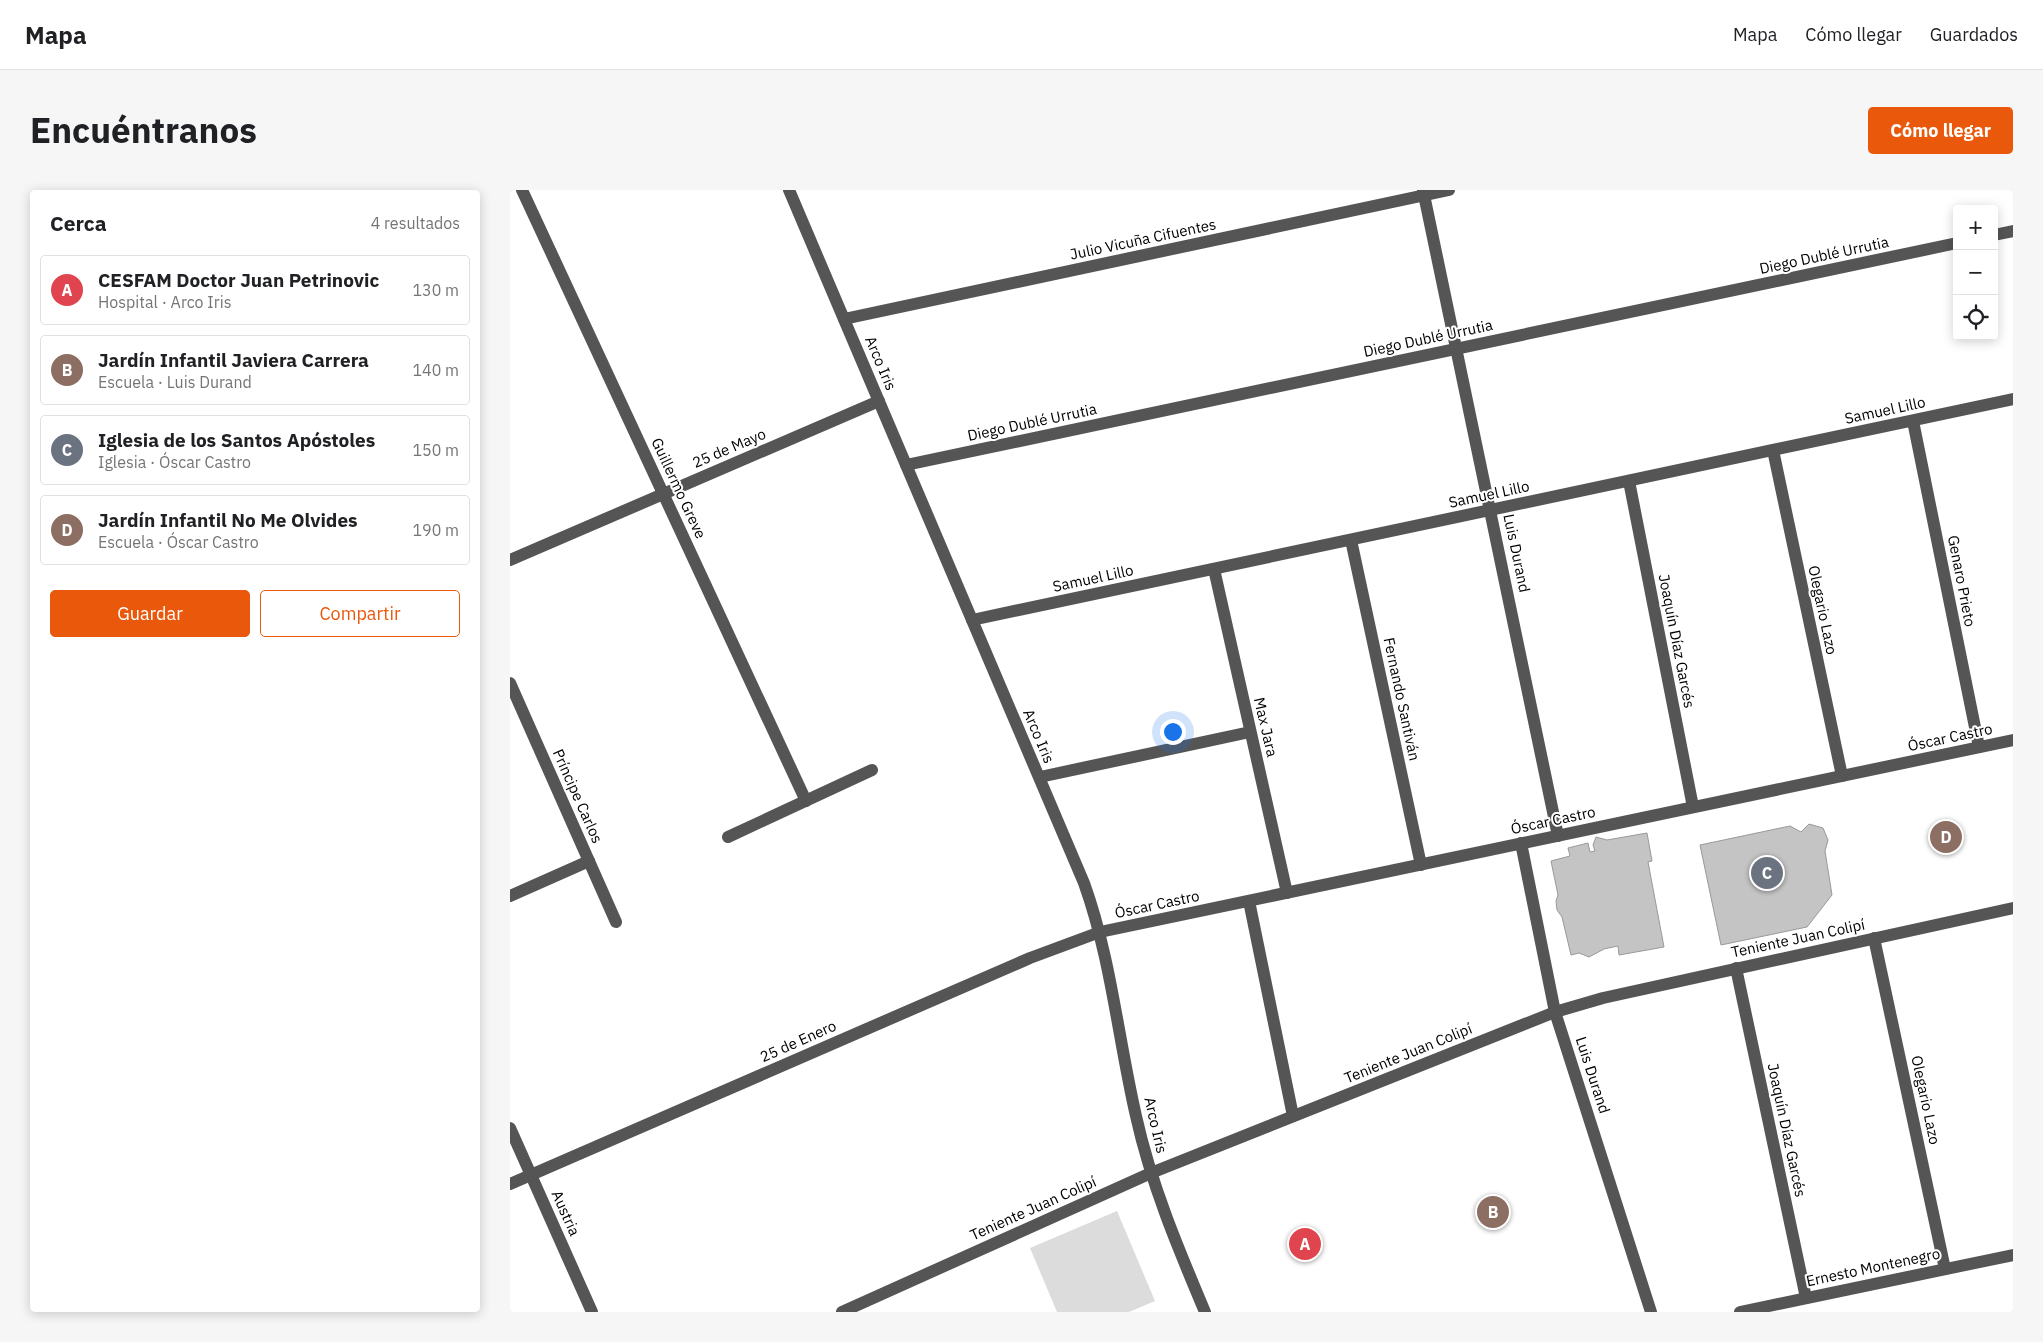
<!DOCTYPE html>
<html lang="es">
<head>
<meta charset="utf-8">
<style>
	:root { --surface:#fff; --page:#f6f6f6; --text:#202124; --muted:#757577; --line:#e0e0e0; --accent:#ea580c }
	body { margin:0; font-family:"IBM Plex Sans",sans-serif; background:var(--page); color:var(--text) }
	.controls { position:absolute; right:15px; top:15px; display:grid; overflow:hidden; border-radius:5px; box-shadow:0 2px 12px #0003 }
	.controls button { width:45px; height:45px; display:grid; place-items:center; padding:0; border:0; border-bottom:1px solid var(--line); background:var(--surface); color:var(--text); font:25px sans-serif }
	.you { position:absolute; left:662px; top:541px; width:18px; height:18px; margin:-12px; border:4px solid #fff; border-radius:50%; background:#1a73e8; box-shadow:0 0 0 8px #1a73e833 }
	.badge { display:grid; place-items:center; width:32px; height:32px; border-radius:50%; background:var(--accent); color:#fff; font-size:16px; font-weight:700 }
	.pin { position:absolute; translate:-50% -50%; border:2px solid #fff; box-shadow:0 1px 5px #0006 }
	.list { margin:0; padding:0; list-style:none }
	h2 { display:flex; justify-content:space-between; align-items:center; height:65px; margin:0; padding:0 20px; font-size:21px }
	h2 small { font-size:16px; font-weight:400; color:var(--muted) }
	.list li { display:grid; grid-template-columns:32px 1fr auto; gap:15px; align-items:center; box-sizing:border-box; height:70px; margin:0 10px 10px; padding:0 10px; border:1px solid var(--line); border-radius:5px }
	.list b { display:block; font-size:19px; white-space:nowrap }
	.list p { margin:0; font-size:16px; white-space:nowrap; color:var(--muted) }
	.list em { font-size:16px; font-style:normal; color:var(--muted) }
	.actions { display:flex; gap:10px; padding:15px 20px }
	.actions a { flex:1; padding:11px 0; border:1px solid var(--accent); border-radius:5px; text-align:center; font-size:18px; color:var(--accent) }
	.actions .main { background:var(--accent); color:#fff }
	.icon { flex:none; width:28px; height:28px; fill:none; stroke:currentColor; stroke-width:2; stroke-linecap:round; stroke-linejoin:round }
	.map { position:relative; flex:none; width:1503px; height:1122px; overflow:hidden; border-radius:5px }
	header { display:flex; align-items:center; gap:30px; box-sizing:border-box; height:70px; padding:0 25px; background:var(--surface); border-bottom:1px solid var(--line) }
	header strong { font-size:24px }
	nav { display:flex; gap:28px; margin-inline-start:auto; font-size:18px }
	.intro { display:flex; align-items:center; justify-content:space-between; box-sizing:border-box; height:120px; padding:0 30px }
	h1 { margin:0; font-size:35px }
	.button { padding:12px 22px; border-radius:5px; background:var(--accent); color:#fff; font-size:18px; font-weight:700 }
	main { display:flex; gap:30px; padding:0 30px }
	aside { flex:1; background:var(--surface); border-radius:5px; box-shadow:0 2px 12px #0003 }
	.map>svg:first-child { display:block }
	.green { fill:#dcdcdc }
	.building { fill:#c4c4c4; stroke:#999 }
	.lines { fill:none; stroke-linecap:round; stroke-linejoin:round }
	.minor { stroke:#555; stroke-width:12 }
	.labels { text-anchor:middle; dominant-baseline:central; stroke-width:4; stroke-linejoin:round; paint-order:stroke }
	.street-label { font-size:15px; fill:#000; stroke:#fff }
</style>
</head>
<body>
<header>
<strong>Mapa</strong>
<nav><a>Mapa</a><a>Cómo llegar</a><a>Guardados</a></nav>
</header>
<div class="intro"><h1>Encuéntranos</h1><a class="button">Cómo llegar</a></div>
<main>
<aside>
<h2>Cerca<small>4 resultados</small></h2>
<ul class="list">
<li><span class="badge" style="background:#e0444e">A</span><div><b>CESFAM Doctor Juan Petrinovic</b><p>Hospital · Arco Iris</p></div><em>130 m</em></li>
<li><span class="badge" style="background:#8d6e63">B</span><div><b>Jardín Infantil Javiera Carrera</b><p>Escuela · Luis Durand</p></div><em>140 m</em></li>
<li><span class="badge" style="background:#6b7280">C</span><div><b>Iglesia de los Santos Apóstoles</b><p>Iglesia · Óscar Castro</p></div><em>150 m</em></li>
<li><span class="badge" style="background:#8d6e63">D</span><div><b>Jardín Infantil No Me Olvides</b><p>Escuela · Óscar Castro</p></div><em>190 m</em></li>
</ul>
<div class="actions"><a class="main">Guardar</a><a>Compartir</a></div>
</aside>
<div class="map">
<svg width="1503" height="1122" viewBox="0 0 1503 1122">
	<rect width="100%" height="100%" fill="#fff"/>
	<path class="green" d="M607 1021 645 1111 619 1122H547L520 1058Z"/>
	<g class="building">
		<path d="M1299 634 1313 638 1318 650 1315 661 1322 705 1297 737 1211 755 1190 655 1280 636 1291 642Z"/>
		<path d="M1137 643 1142 671 1138 672 1154 757 1109 765 1108 756 1094 759 1079 767 1069 763 1061 765 1052 727 1047 720 1046 711 1048 705 1041 671 1060 666 1058 658 1078 653 1080 662 1085 661 1083 655 1086 647 1097 650Z"/>
	</g>
	<g class="lines">
		<g class="minor">
			<path d="M12 0 296 611"/>
			<path d="M279 0 574 693C601 768 608 848 626 926 641 994 668 1058 695 1122"/>
			<path d="M913 0 1048 646"/>
			<path d="M1484 45 1503 41"/>
			<path d="M334 129 939 0"/>
			<path d="M1403 231 1469 557"/>
			<path d="M1263 260 1332 586"/>
			<path d="M396 275 1447 53"/>
			<path d="M1119 291 1183 617"/>
			<path d="M841 350 911 675"/>
			<path d="M0 370 369 211"/>
			<path d="M704 379 777 703"/>
			<path d="M462 430 1503 209"/>
			<path d="M0 493 106 732"/>
			<path d="M530 587 740 542"/>
			<path d="M218 647 362 580"/>
			<path d="M1011 653 1045 822 1141 1122"/>
			<path d="M0 706 79 671"/>
			<path d="M739 711 783 926"/>
			<path d="M1364 748 1435 1079"/>
			<path d="M1226 778 1296 1108"/>
			<path d="M0 938 82 1122"/>
			<path d="M0 994 520 768 590 742 1503 550"/>
			<path d="M332 1122 641 983 1045 822 1093 808 1503 718"/>
			<path d="M1230 1122 1503 1065"/>
		</g>
	</g>
	<g class="labels">
		<g class="street-label">
			<text transform="translate(633 49) rotate(-12)">Julio Vicuña Cifuentes</text>
			<text transform="translate(1314 65) rotate(-12)">Diego Dublé Urrutia</text>
			<text transform="translate(918 148) rotate(-12)">Diego Dublé Urrutia</text>
			<text transform="translate(371 173) rotate(67)">Arco Iris</text>
			<text transform="translate(1375 220) rotate(-12)">Samuel Lillo</text>
			<text transform="translate(522 232) rotate(-12)">Diego Dublé Urrutia</text>
			<text transform="translate(219 258) rotate(-23)">25 de Mayo</text>
			<text transform="translate(169 298) rotate(65)">Guillermo Greve</text>
			<text transform="translate(979 304) rotate(-12)">Samuel Lillo</text>
			<text transform="translate(1007 363) rotate(78)">Luis Durand</text>
			<text transform="translate(583 388) rotate(-12)">Samuel Lillo</text>
			<text transform="translate(1452 391) rotate(79)">Genaro Prieto</text>
			<text transform="translate(1313 420) rotate(78)">Olegario Lazo</text>
			<text transform="translate(1167 451) rotate(79)">Joaquín Díaz Garcés</text>
			<text transform="translate(892 509) rotate(78)">Fernando Santiván</text>
			<text transform="translate(756 537) rotate(77)">Max Jara</text>
			<text transform="translate(529 546) rotate(67)">Arco Iris</text>
			<text transform="translate(1440 547) rotate(-12)">Óscar Castro</text>
			<text transform="translate(68 606) rotate(66)">Príncipe Carlos</text>
			<text transform="translate(1043 630) rotate(-12)">Óscar Castro</text>
			<text transform="translate(647 714) rotate(-12)">Óscar Castro</text>
			<text transform="translate(1288 748) rotate(-12)">Teniente Juan Colipí</text>
			<text transform="translate(288 851) rotate(-24)">25 de Enero</text>
			<text transform="translate(898 863) rotate(-22)">Teniente Juan Colipí</text>
			<text transform="translate(1083 885) rotate(72)">Luis Durand</text>
			<text transform="translate(1416 910) rotate(78)">Olegario Lazo</text>
			<text transform="translate(646 935) rotate(77)">Arco Iris</text>
			<text transform="translate(1277 940) rotate(78)">Joaquín Díaz Garcés</text>
			<text transform="translate(523 1018) rotate(-24)">Teniente Juan Colipí</text>
			<text transform="translate(56 1023) rotate(66)">Austria</text>
			<text transform="translate(1363 1077) rotate(-12)">Ernesto Montenegro</text>
		</g>
	</g>
</svg>
<div class="controls">
<button>+</button>
<button>−</button>
<button><svg class="icon" aria-label="locate" viewBox="0 0 24 24"><circle cx="12" cy="12" r="6"/><path d="M12 2v4M12 18v4M2 12h4M18 12h4"/></svg></button>
</div>
<div class="you"></div>
<div class="pin badge" style="left:795px;top:1054px;background:#e0444e">A</div>
<div class="pin badge" style="left:983px;top:1022px;background:#8d6e63">B</div>
<div class="pin badge" style="left:1257px;top:683px;background:#6b7280">C</div>
<div class="pin badge" style="left:1436px;top:647px;background:#8d6e63">D</div>
</div>
</main>
</body>
</html>
